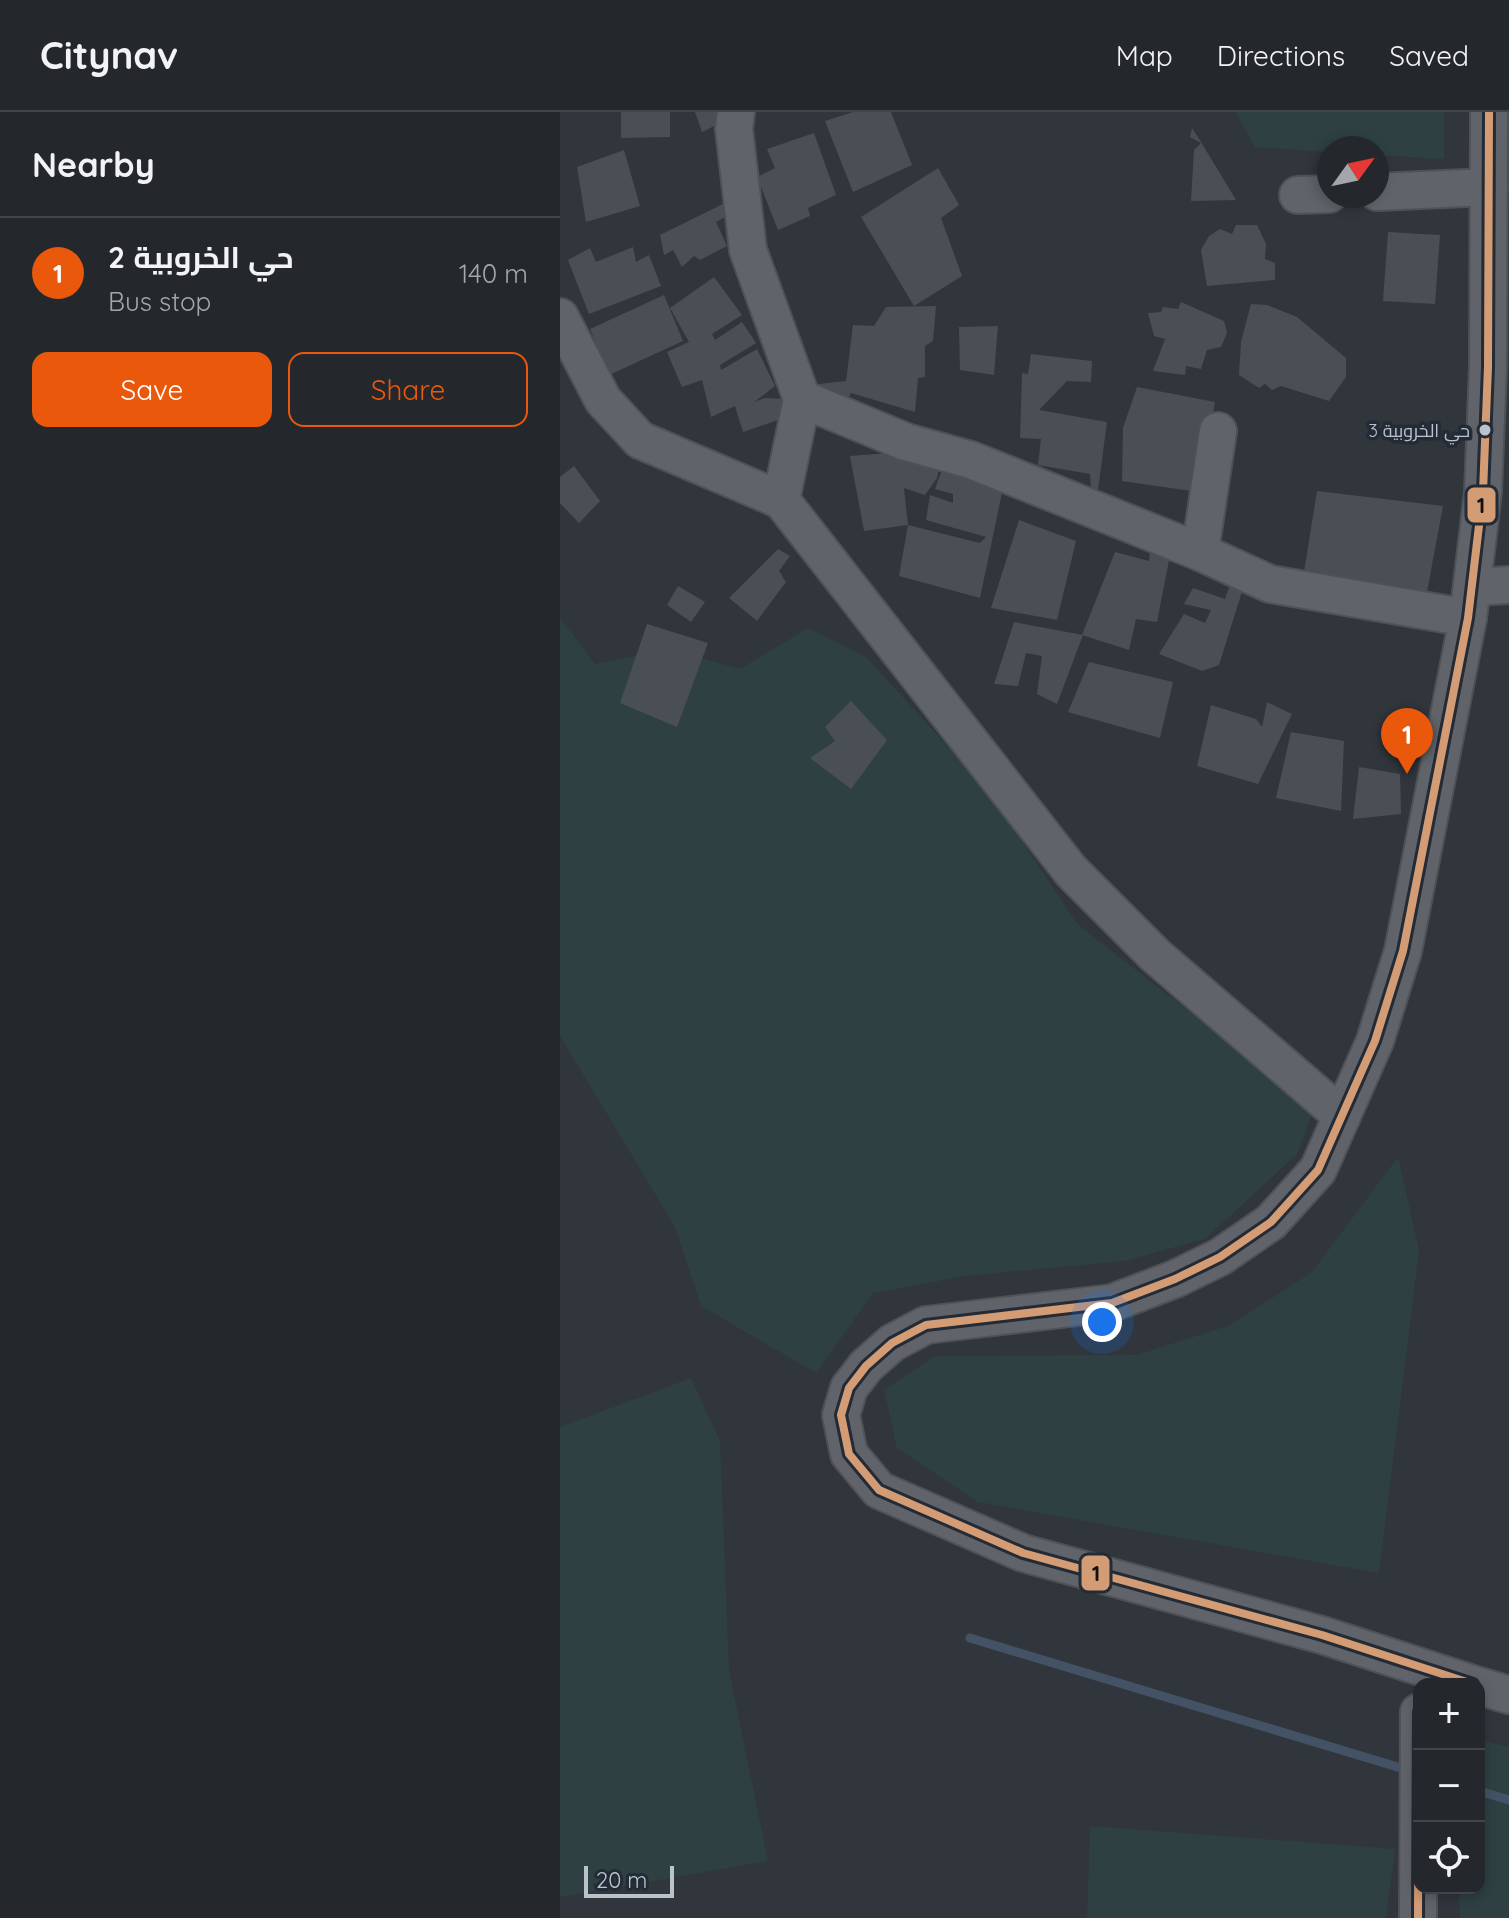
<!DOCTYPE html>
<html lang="en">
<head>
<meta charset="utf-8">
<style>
	:root { --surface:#24282d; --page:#303439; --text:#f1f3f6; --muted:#a3a6aa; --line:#414449; --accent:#ea580c }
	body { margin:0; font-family:Quicksand,Cairo,sans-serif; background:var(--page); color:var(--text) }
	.controls { position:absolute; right:24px; bottom:24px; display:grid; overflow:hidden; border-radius:16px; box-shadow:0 4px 12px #0003 }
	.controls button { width:72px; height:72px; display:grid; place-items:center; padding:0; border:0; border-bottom:2px solid var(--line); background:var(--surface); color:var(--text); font:40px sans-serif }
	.compass { position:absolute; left:757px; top:24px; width:72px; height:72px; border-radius:50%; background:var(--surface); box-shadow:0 4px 12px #0003; rotate:57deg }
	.scale { position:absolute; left:24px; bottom:20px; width:90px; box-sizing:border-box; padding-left:8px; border:4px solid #bcc2cb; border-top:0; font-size:22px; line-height:28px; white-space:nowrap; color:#bcc2cb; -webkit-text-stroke:6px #232b36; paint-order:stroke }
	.you { position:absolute; left:542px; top:1210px; width:28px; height:28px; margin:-20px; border:6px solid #fff; border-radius:50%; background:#1a73e8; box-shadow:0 0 0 12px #1a73e833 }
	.badge { display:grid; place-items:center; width:52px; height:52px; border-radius:50%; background:var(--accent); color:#fff; font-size:26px; font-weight:700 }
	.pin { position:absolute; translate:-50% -66px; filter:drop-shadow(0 2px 4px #0008) }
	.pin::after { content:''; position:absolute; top:42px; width:28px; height:24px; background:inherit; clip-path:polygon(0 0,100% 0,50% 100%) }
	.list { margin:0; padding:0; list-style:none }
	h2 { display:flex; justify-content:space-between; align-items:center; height:104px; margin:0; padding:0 32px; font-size:34px }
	h2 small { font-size:26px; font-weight:400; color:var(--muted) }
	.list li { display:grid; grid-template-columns:52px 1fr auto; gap:24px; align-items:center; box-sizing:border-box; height:112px; padding:0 32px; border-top:2px solid var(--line) }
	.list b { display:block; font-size:30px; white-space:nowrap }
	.list p { margin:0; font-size:26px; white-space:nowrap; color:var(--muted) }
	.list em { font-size:26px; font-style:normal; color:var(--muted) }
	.actions { display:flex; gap:16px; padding:24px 32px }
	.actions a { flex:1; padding:18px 0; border:2px solid var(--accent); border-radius:16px; text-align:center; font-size:28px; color:var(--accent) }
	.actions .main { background:var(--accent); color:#fff }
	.icon { flex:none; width:44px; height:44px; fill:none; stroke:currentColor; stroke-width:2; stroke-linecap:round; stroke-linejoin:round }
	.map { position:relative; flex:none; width:949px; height:1806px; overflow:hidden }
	header { display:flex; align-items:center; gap:48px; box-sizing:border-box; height:112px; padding:0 40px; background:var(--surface); border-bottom:2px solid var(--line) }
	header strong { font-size:38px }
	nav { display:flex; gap:44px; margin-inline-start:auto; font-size:28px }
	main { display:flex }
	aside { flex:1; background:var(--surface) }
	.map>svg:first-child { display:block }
	.green { fill:#2e4042 }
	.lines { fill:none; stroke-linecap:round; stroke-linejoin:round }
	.stream { stroke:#435265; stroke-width:9 }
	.building { fill:#4a4f55 }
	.minor-casing { stroke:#4e5256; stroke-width:40 }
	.minor { stroke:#60646a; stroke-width:36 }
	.bus-1-casing { stroke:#232b36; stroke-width:14 }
	.bus-1 { stroke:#d39c74; stroke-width:8 }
	.bus-dot { fill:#bcc2cb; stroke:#232b36; stroke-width:3 }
	.labels { text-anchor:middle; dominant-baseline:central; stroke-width:7; stroke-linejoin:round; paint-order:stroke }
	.bus-label { font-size:18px; fill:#bcc2cb; stroke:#232b36; text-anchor:end }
	.line-badge { stroke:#232b36; stroke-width:3 }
	.pale-badge-label { font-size:22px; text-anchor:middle; font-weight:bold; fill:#111 }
</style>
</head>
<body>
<header>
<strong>Citynav</strong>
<nav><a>Map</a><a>Directions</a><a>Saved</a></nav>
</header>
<main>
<aside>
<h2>Nearby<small></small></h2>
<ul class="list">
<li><span class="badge">1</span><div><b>حي الخروبية 2</b><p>Bus stop</p></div><em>140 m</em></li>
</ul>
<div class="actions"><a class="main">Save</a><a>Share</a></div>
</aside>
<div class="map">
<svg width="949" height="1806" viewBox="0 0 949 1806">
	<rect width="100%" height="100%" fill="#30363c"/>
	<g class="green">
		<path d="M675 0H884V47L817 43V36H769V40L695 35Z"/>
		<path d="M0 506 35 552 111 537 180 557 248 516 306 545 428 678 518 813 754 996 737 1042 645 1127 564 1149 405 1164 313 1181 256 1261 141 1194 115 1115 0 924Z"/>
		<path d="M838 1045 859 1138 819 1461 418 1390 337 1336 324 1278 375 1244 577 1243 670 1213 752 1160Z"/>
		<path d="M131 1266 160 1329 169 1558 208 1749 0 1785V1315Z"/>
		<path d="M919 1628 949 1635V1806H900L899 1776H919Z"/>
		<path d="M530 1714 835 1737 826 1806H527Z"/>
	</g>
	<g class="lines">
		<g class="stream">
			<path d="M410 1526 851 1659"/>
			<path d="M919 1679 949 1688"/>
		</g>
	</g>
	<g class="building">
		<path d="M61 0H110V25L61 26Z"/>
		<path d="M135 0H183L142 20Z"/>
		<path d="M293 0H331L352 53 293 80 265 9Z"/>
		<path d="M632 16 641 30 676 88 631 89 634 38 641 31 630 25Z"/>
		<path d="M254 21 276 83 248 96 250 104 218 118 197 65 215 56 207 37Z"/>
		<path d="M64 38 80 94 26 110 17 55Z"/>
		<path d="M378 56 399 93 381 106 402 164 354 194 301 105Z"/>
		<path d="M165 91 169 103 156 110 167 134 140 148 134 144 122 155 113 138 104 143 100 123Z"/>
		<path d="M676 113H697L706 132 705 147 715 151V168L647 174 641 138 649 124 660 117 672 122Z"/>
		<path d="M828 120 880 123 875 192 823 189Z"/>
		<path d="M73 135 76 150 89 143 101 174 29 202 8 148 30 136 36 150Z"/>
		<path d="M154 165 182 203 152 222 155 228 182 210 196 231 160 253 161 258 197 237 215 274 194 290 205 286 225 287 235 302 183 320 175 294 151 305 142 268 122 275 107 240 129 230 110 196Z"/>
		<path d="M104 183 123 229 49 263 30 217Z"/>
		<path d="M621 190 664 209 667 221 661 235 647 238 641 257 626 254 625 263 593 259 605 227 594 224 588 201 601 200 603 195 618 197Z"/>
		<path d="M691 192 707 193 737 205 786 246V265L769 289 721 274 712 278 705 272 699 276 679 263 681 230Z"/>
		<path d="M376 194 373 229 365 234V265L358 266 355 300 291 281 286 290 250 273 286 269 293 213 314 214 326 195Z"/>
		<path d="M438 214 434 263 400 258 399 215Z"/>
		<path d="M471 242 532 249 531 270 507 269 479 298 547 310 538 378 531 377 530 362 478 353 481 327 460 326 462 261 468 262Z"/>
		<path d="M577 275 655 290 638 380 562 369 563 316Z"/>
		<path d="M357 339 381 345 377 366 365 383 344 376 348 413 304 419 290 344Z"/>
		<path d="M14 354 40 389 19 411 0 391V365Z"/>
		<path d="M382 358 443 376 420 486 339 464 348 413 420 431 426 425 366 408 370 383 393 391V382L375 377Z"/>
		<path d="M757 379 883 394 867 480 744 460Z"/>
		<path d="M459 408 516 429 497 508 431 496Z"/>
		<path d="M591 427 612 433 597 510 576 507 569 538 522 523 555 440 589 449Z"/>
		<path d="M218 437 230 444 219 459 226 470 197 509 169 486Z"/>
		<path d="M673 464 685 470 659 553 642 559 599 542 624 502 645 511 651 498 624 492 633 476 665 487Z"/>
		<path d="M118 474 145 490 131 510 107 493Z"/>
		<path d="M454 510 523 523 497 592 477 582 482 544 466 541 458 574 434 572Z"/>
		<path d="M87 512 148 531 117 615 60 591Z"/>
		<path d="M529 550 613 570 600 626 508 600Z"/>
		<path d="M291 589 327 628 291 677 250 646 275 629 265 615Z"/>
		<path d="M707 590 732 602 698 672 637 654 651 593 696 607 702 615Z"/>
		<path d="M731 620 784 629 781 699 716 686Z"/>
		<path d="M799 655 840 662 841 702 793 707Z"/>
	</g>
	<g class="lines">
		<g class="minor-casing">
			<g id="minor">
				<path d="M176 0 174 17 188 138 242 287 221 388 511 759 595 843 782 1004"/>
				<path d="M817 80 929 75"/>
				<path d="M738 83 769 82"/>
				<path d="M0 205 43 288 80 328 221 388"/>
				<path d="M242 287 346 330 411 348 640 440"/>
				<path d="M658 319 640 440 710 472 908 506"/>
				<path d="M913 475 949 473"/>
				<path d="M913 1572 762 1523 463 1441 319 1378 289 1342 281 1303 289 1276 306 1254 332 1231 366 1213 552 1191 615 1167 660 1145 711 1110 758 1058 815 929 843 839 908 506 923 380 928 255 929 0"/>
				<path d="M919 1574 949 1583"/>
				<path d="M858 1806 859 1600"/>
			</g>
		</g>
		<use href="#minor" class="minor"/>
		<g class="bus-1-casing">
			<g id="bus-1">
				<path d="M913 1572 762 1523 463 1441 319 1378 289 1342 281 1303 289 1276 306 1254 332 1231 366 1213 552 1191 615 1167 660 1145 711 1110 758 1058 815 929 843 839 908 506 923 380 928 255 929 0"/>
				<path d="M858 1806 859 1600"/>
			</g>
		</g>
		<use href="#bus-1" class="bus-1"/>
	</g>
	<circle class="bus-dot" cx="925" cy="318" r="7"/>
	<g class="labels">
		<g class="bus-label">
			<text x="910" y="318">حي الخروبية 3</text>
		</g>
	</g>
	<g class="line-badge">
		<rect x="906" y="374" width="31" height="38" rx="8" fill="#d39c74"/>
		<rect x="520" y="1442" width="31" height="38" rx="8" fill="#d39c74"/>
	</g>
	<g class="pale-badge-label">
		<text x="921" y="401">1</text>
		<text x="536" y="1469">1</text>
	</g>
</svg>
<div class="controls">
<button>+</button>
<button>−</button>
<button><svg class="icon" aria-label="locate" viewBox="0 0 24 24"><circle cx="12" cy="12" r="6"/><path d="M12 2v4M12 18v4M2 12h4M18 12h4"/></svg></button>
</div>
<svg class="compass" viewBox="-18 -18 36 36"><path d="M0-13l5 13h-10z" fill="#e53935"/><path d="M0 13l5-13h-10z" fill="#a3a6aa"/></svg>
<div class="scale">20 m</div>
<div class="you"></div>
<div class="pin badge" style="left:847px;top:662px">1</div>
</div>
</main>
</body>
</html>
